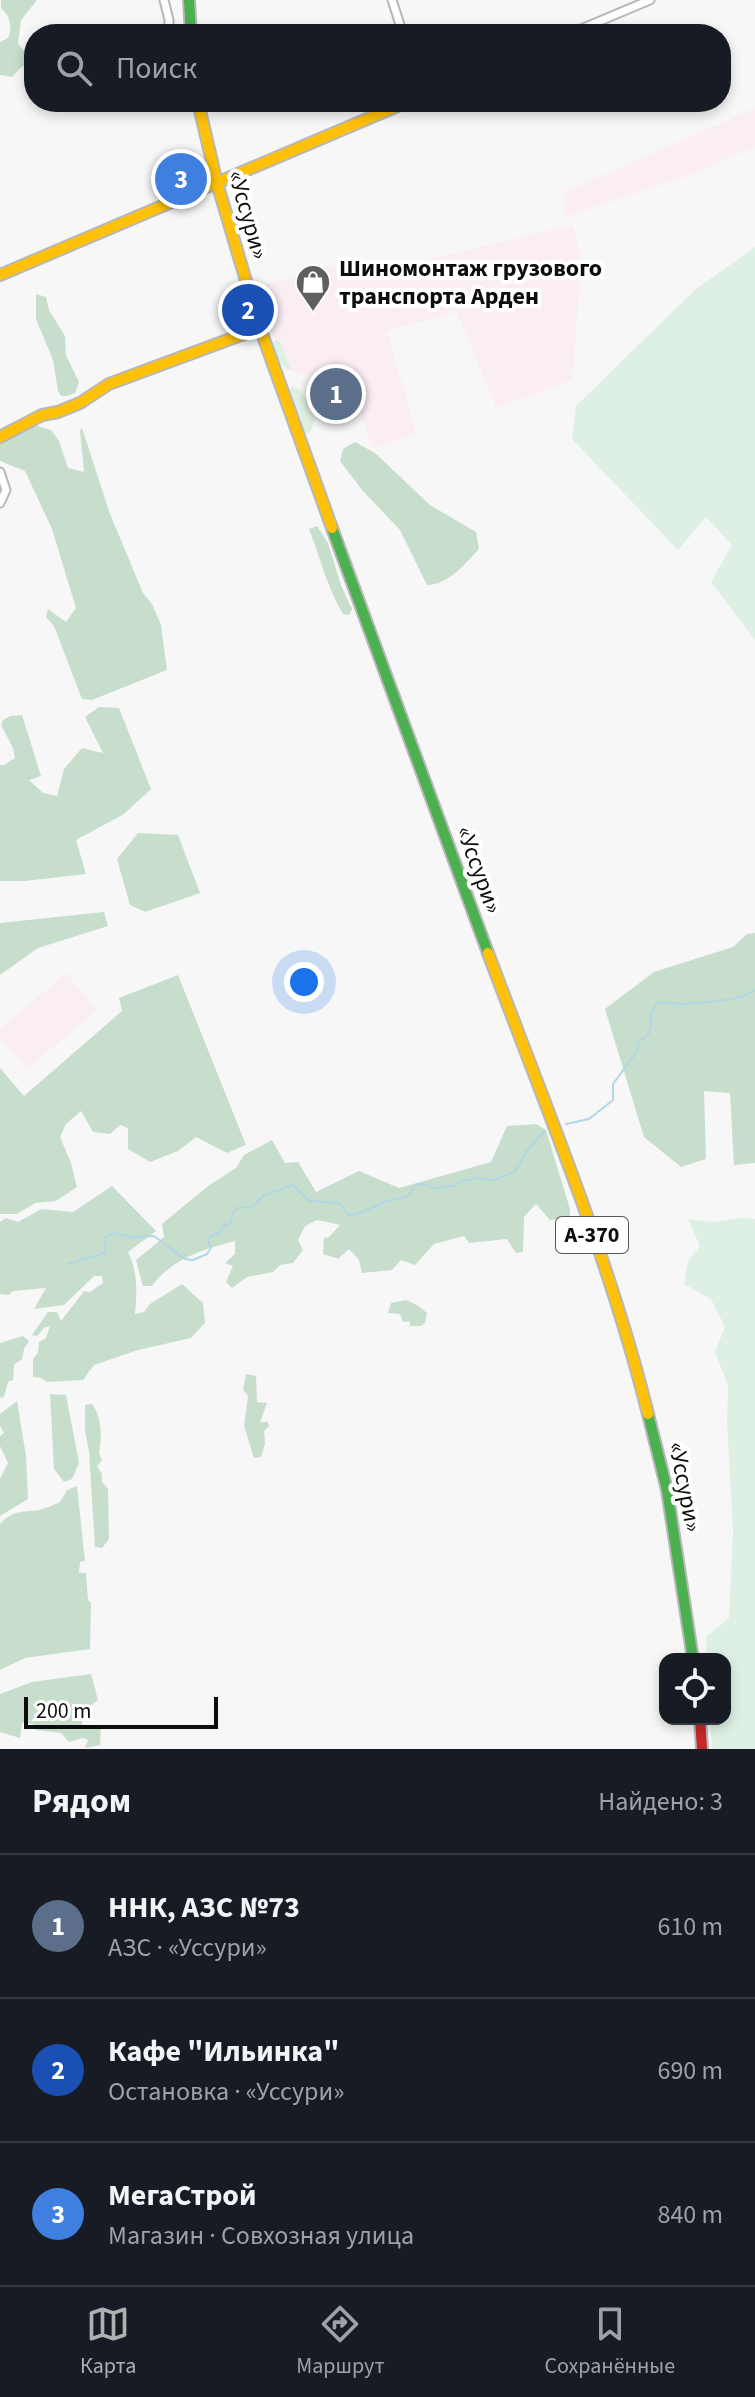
<!DOCTYPE html>
<html lang="ru">
<head>
<meta charset="utf-8">
<style>
	:root { --surface:#171b24; --page:#20242c; --text:#f1f3f6; --muted:#9ea1a6; --line:#363941; --accent:#afb0b2 }
	body { margin:0; font-family:"Source Sans 3",sans-serif; background:var(--page); color:var(--text) }
	.controls { position:absolute; right:24px; bottom:24px; display:grid; overflow:hidden; border-radius:16px; box-shadow:0 4px 12px #0003 }
	.controls button { width:72px; height:72px; display:grid; place-items:center; padding:0; border:0; border-bottom:2px solid var(--line); background:var(--surface); color:var(--text); font:40px sans-serif }
	.scale { position:absolute; left:24px; bottom:20px; width:194px; box-sizing:border-box; padding-left:8px; border:4px solid #0d0d0e; border-top:0; font-size:22px; line-height:28px; white-space:nowrap; color:#0d0d0e; -webkit-text-stroke:6px #fff; paint-order:stroke }
	.you { position:absolute; left:304px; top:982px; width:28px; height:28px; margin:-20px; border:6px solid #fff; border-radius:50%; background:#1a73e8; box-shadow:0 0 0 12px #1a73e833 }
	.badge { display:grid; place-items:center; width:52px; height:52px; border-radius:50%; background:var(--accent); color:#fff; font-size:26px; font-weight:700 }
	.pin { position:absolute; translate:-50% -50%; border:4px solid #fff; box-shadow:0 2px 8px #0006 }
	.list { margin:0; padding:0; list-style:none }
	h2 { display:flex; justify-content:space-between; align-items:center; height:104px; margin:0; padding:0 32px; font-size:34px }
	h2 small { font-size:26px; font-weight:400; color:var(--muted) }
	.list li { display:grid; grid-template-columns:52px 1fr auto; gap:24px; align-items:center; box-sizing:border-box; height:144px; padding:0 32px; border-top:2px solid var(--line) }
	.list b { display:block; font-size:30px; white-space:nowrap }
	.list p { margin:0; font-size:26px; white-space:nowrap; color:var(--muted) }
	.list em { font-size:26px; font-style:normal; color:var(--muted) }
	.icon { flex:none; width:44px; height:44px; fill:none; stroke:currentColor; stroke-width:2; stroke-linecap:round; stroke-linejoin:round }
	.map { position:relative; flex:none; width:755px; height:1749px; overflow:hidden }
	.search { position:absolute; background:var(--surface); box-shadow:0 4px 12px #0003; left:24px; right:24px; top:24px; height:88px; display:flex; align-items:center; gap:20px; box-sizing:border-box; padding:0 28px; border-radius:32px; color:var(--muted); font-size:30px }
	.sheet { height:536px; background:var(--surface) }
	nav { display:flex; justify-content:space-around; align-items:center; box-sizing:border-box; height:112px; border-top:2px solid var(--line); background:var(--surface); font-size:22px; color:var(--muted) }
	nav a { display:grid; justify-items:center; gap:4px }
	nav .on { color:var(--accent) }
	.map>svg:first-child { display:block }
	.industrial { fill:#faedf4 }
	.green { fill:#def0e3 }
	.forest { fill:#c7decd }
	.lines { fill:none; stroke-linecap:round; stroke-linejoin:round }
	.stream { stroke:#b0d7e3; stroke-width:2 }
	.street-casing { stroke:#b7b7b7; stroke-width:11 }
	.fast-casing { stroke:#b7b7b7; stroke-width:14 }
	.slow-casing { stroke:#b7b7b7; stroke-width:14 }
	.jam-casing { stroke:#b7b7b7; stroke-width:14 }
	.street { stroke:#fefefe; stroke-width:7 }
	.fast { stroke:#4caf50; stroke-width:10 }
	.slow { stroke:#ffc107; stroke-width:10 }
	.jam { stroke:#c62828; stroke-width:10 }
	.labels { text-anchor:middle; dominant-baseline:central; stroke-width:8; stroke-linejoin:round; paint-order:stroke }
	.shield { fill:#fff; stroke:#565656; stroke-width:2 }
	.shield-label { font-size:22px; font-weight:bold; fill:#0d0d0e }
	.street-label { font-size:24px; fill:#0d0d0e; stroke:#fff }
	.poi-label { font-size:24px; font-weight:bold; fill:#0d0d0e; stroke:#fff; text-anchor:start }
</style>
</head>
<body>
<div class="map">
<svg width="755" height="1749" viewBox="0 0 755 1749">
	<rect width="100%" height="100%" fill="#f7f7f8"/>
	<g class="industrial">
		<path d="M755 108V147L688 176 564 217 565 192Z"/>
		<path d="M573 225 584 274 580 286 572 380 496 408 457 312 387 331 416 433 373 448 344 368 311 376 291 371 281 343 276 340 256 288 346 261 381 271Z"/>
		<path d="M66 973 97 1010 27 1069 0 1037V1029Z"/>
	</g>
	<g class="green">
		<path d="M755 247V640L711 582 732 545 706 517 678 550 572 439 576 406 696 289Z"/>
		<path d="M276 340 281 343 291 371C279 366 276 356 271 344Z"/>
		<path d="M292 386C307 392 309 405 315 419L310 433 305 434 297 427 287 396Z"/>
		<path d="M741 1218 755 1219V1749H712L710 1719H725V1659H707L706 1637 729 1618 733 1532 727 1422 728 1385 715 1352 725 1327 711 1299 684 1284 688 1261 700 1246 688 1219 713 1222Z"/>
	</g>
	<g class="forest">
		<path d="M1 0H37L21 20 18 43 31 62 20 68 12 77 0 75V42L8 38C13 27 10 16 1 8Z"/>
		<path d="M36 294 46 297 49 310 65 336 66 355 79 382 75 393 67 396H61L58 391 53 360 36 319Z"/>
		<path d="M31 424 51 430 59 441 68 468 84 472 80 430 82 428 110 514 143 593 152 604 161 625 167 670 92 700 82 699 54 626 46 617 48 609 66 622 76 608 52 529 25 471 0 461V444L6 437Z"/>
		<path d="M355 442 375 453 430 505 476 532 479 549C466 563 448 585 427 585L400 530 362 490 340 461 343 449Z"/>
		<path d="M317 526 328 543 341 585 352 609 349 615 343 614C326 584 321 560 309 529Z"/>
		<path d="M99 707 119 708 151 789 124 814 76 840 86 874 25 881H0V765H4L15 758 13 748 1 725 3 720 11 716 22 715 41 776 29 780 43 793 57 796 64 769 82 748 103 753 85 717Z"/>
		<path d="M138 833 178 835 200 893 145 912 130 905 117 859Z"/>
		<path d="M104 912 108 926 38 948 0 975V923Z"/>
		<path d="M755 933V1163L734 1165 730 1093 704 1091 706 1159 681 1167 644 1137 605 1009 654 972 733 947 747 934Z"/>
		<path d="M178 975 246 1145 227 1153 196 1137 178 1151 150 1162 128 1149V1128L120 1125 110 1134 93 1132 81 1111 66 1124 60 1137 71 1163 77 1187 56 1201 35 1203 17 1214H0V1068L24 1096 122 1011 119 998Z"/>
		<path d="M536 1124 546 1130 570 1209V1218L550 1220 536 1204 524 1217 523 1252 516 1253 507 1239 469 1243 464 1236 434 1244 415 1265 401 1260 392 1270 362 1273 359 1260 349 1249 338 1259 323 1254 324 1238 329 1237 340 1225 317 1220 305 1226 298 1240 303 1250 293 1263 280 1265 273 1272 247 1277 232 1288 226 1282 233 1266 225 1263 235 1254V1241C204 1249 171 1259 152 1286H143L136 1260 164 1237 162 1224 208 1186 236 1168 244 1155 272 1140 285 1163 298 1162 316 1192 359 1171 399 1188 491 1162 507 1126Z"/>
		<path d="M112 1186 156 1231 128 1252C138 1272 137 1292 135 1314L144 1312 150 1304 182 1284 203 1303 205 1323 191 1338 138 1350 94 1365 83 1380 47 1382 41 1378 33 1377V1359L38 1353 39 1342 46 1338 50 1326 44 1328 37 1336 32 1335 48 1312H57L61 1321 84 1291 90 1292 103 1283 102 1276H94L64 1305 34 1309 46 1288 13 1291 9 1295 0 1294V1222L6 1218 18 1222 41 1209 73 1212Z"/>
		<path d="M406 1300 417 1305 427 1313 425 1323 421 1326H410V1321L403 1322 400 1314 388 1313 391 1303Z"/>
		<path d="M23 1336 29 1341 24 1349 22 1359 14 1365 13 1380 8 1382 4 1397 0 1398V1343Z"/>
		<path d="M246 1374 256 1376 257 1402 267 1403 260 1422H268L269 1426 264 1431 265 1444 261 1457 254 1458 244 1426 248 1396 243 1390Z"/>
		<path d="M50 1394 66 1395 79 1463 72 1479 64 1482 54 1469Z"/>
		<path d="M17 1401 26 1456 28 1499 0 1516V1479L8 1463 0 1446V1436L4 1433 0 1426V1414Z"/>
		<path d="M92 1404C102 1417 102 1437 99 1453L102 1460 97 1466 102 1474V1482L108 1489 109 1539 102 1548 95 1547 89 1451 85 1430V1405Z"/>
		<path d="M77 1486 85 1561 80 1562 79 1573H86L88 1600 91 1603 90 1649 25 1658 0 1670V1524C14 1509 22 1513 39 1510 46 1508 54 1505 60 1502L67 1490Z"/>
		<path d="M91 1674 98 1700 85 1709 81 1728 101 1727 100 1745 85 1748 88 1740 83 1738 69 1742 61 1733 35 1730 33 1724 22 1723 20 1738 0 1732V1694L32 1682Z"/>
	</g>
	<g class="lines">
		<g class="stream">
			<path d="M566 1124 589 1119 613 1100V1084L637 1051 638 1043 649 1033 651 1025 650 1017 657 1003C667 1000 674 1005 683 1004 708 1001 733 1003 755 990"/>
			<path d="M68 1264 105 1253 106 1237 114 1233 130 1237 154 1236 185 1259 193 1260 207 1254 211 1248 208 1240 213 1235 220 1233 224 1226 231 1223 232 1215 236 1208 252 1207 263 1196 293 1185 309 1201 339 1203 349 1215 357 1214 385 1202 408 1196 417 1184H425L432 1188 454 1186 461 1181 478 1178 494 1180 508 1175 515 1171 527 1151 544 1131"/>
		</g>
		<g class="street-casing">
			<g id="street">
				<path d="M164 0 169 20V34"/>
				<path d="M392 0 403 34"/>
				<path d="M569 34 650 0"/>
				<path d="M0 472 6 490 0 503"/>
			</g>
		</g>
		<g class="fast-casing">
			<g id="fast">
				<path d="M189 0 191 34"/>
				<path d="M332 528 488 953"/>
				<path d="M648 1414 667 1490 693 1659"/>
			</g>
		</g>
		<g class="slow-casing">
			<g id="slow">
				<path d="M198 102 217 183 260 328 332 528"/>
				<path d="M0 275 407 102"/>
				<path d="M0 437 42 415 58 412 80 403 109 384 260 328"/>
				<path d="M488 953C545 1105 609 1257 648 1414"/>
			</g>
		</g>
		<g class="jam-casing">
			<path id="jam" d="M700 1719 702 1749"/>
		</g>
		<use href="#street" class="street"/>
		<use href="#fast" class="fast"/>
		<use href="#slow" class="slow"/>
		<use href="#jam" class="jam"/>
	</g>
	<defs>
		<g id="shop-pin" transform="scale(1.8)"><path d="M0 17L-7.5 6A9.5 9.5 0 1 1 7.5 6Z" fill="#5f5f60" stroke="#fff"/><path d="M-5-2.5h2.3a2.7 3.5 0 0 1 5.4 0H5L5.5 6h-11ZM-1.5-2.5h3a1.5 2.3 0 0 0-3 0Z" fill="#fff"/></g>
	</defs>
	<g fill-rule="evenodd">
		<use href="#shop-pin" x="313" y="282"/>
	</g>
	<g class="labels">
		<rect class="shield" x="556" y="1217" width="72" height="36" rx="6"/>
		<g class="shield-label">
			<text x="592" y="1235">А-370</text>
		</g>
		<g class="street-label">
			<text transform="translate(248 215) rotate(74)">«Уссури»</text>
			<text transform="translate(479 870) rotate(70)">«Уссури»</text>
			<text transform="translate(685 1487) rotate(79)">«Уссури»</text>
		</g>
		<g class="poi-label">
			<text x="339" y="268">Шиномонтаж грузового<tspan x="339" dy="28">транспорта Арден</tspan></text>
		</g>
	</g>
</svg>
<div class="controls">
<button><svg class="icon" aria-label="locate" viewBox="0 0 24 24"><circle cx="12" cy="12" r="6"/><path d="M12 2v4M12 18v4M2 12h4M18 12h4"/></svg></button>
</div>
<div class="scale">200 m</div>
<div class="you"></div>
<div class="pin badge" style="left:336px;top:394px;background:#5c6f8a">1</div>
<div class="pin badge" style="left:248px;top:310px;background:#1a4fb4">2</div>
<div class="pin badge" style="left:181px;top:179px;background:#3f7fe0">3</div>
<div class="search"><svg class="icon" aria-label="search" viewBox="0 0 24 24"><circle cx="10" cy="10" r="6"/><path d="M15 15l6 6"/></svg>Поиск</div>
</div>
<section class="sheet">
<h2>Рядом<small>Найдено: 3</small></h2>
<ul class="list">
<li><span class="badge" style="background:#5c6f8a">1</span><div><b>ННК, АЗС №73</b><p>АЗС · «Уссури»</p></div><em>610 m</em></li>
<li><span class="badge" style="background:#1a4fb4">2</span><div><b>Кафе &quot;Ильинка&quot;</b><p>Остановка · «Уссури»</p></div><em>690 m</em></li>
<li><span class="badge" style="background:#3f7fe0">3</span><div><b>МегаСтрой</b><p>Магазин · Совхозная улица</p></div><em>840 m</em></li>
</ul>
</section>
<nav>
<a class="on"><svg class="icon" aria-label="map" viewBox="0 0 24 24"><path d="M3 6l6-2 6 2 6-2v14l-6 2-6-2-6 2zM9 4v14M15 6v14"/></svg>Карта</a>
<a><svg class="icon" aria-label="directions" viewBox="0 0 24 24"><path d="M12 3l9 9-9 9-9-9zM9 14v-3h6M13 9l2 2-2 2"/></svg>Маршрут</a>
<a><svg class="icon" aria-label="saved" viewBox="0 0 24 24"><path d="M7 4h10v16l-5-4-5 4z"/></svg>Сохранённые</a>
</nav>
</body>
</html>
